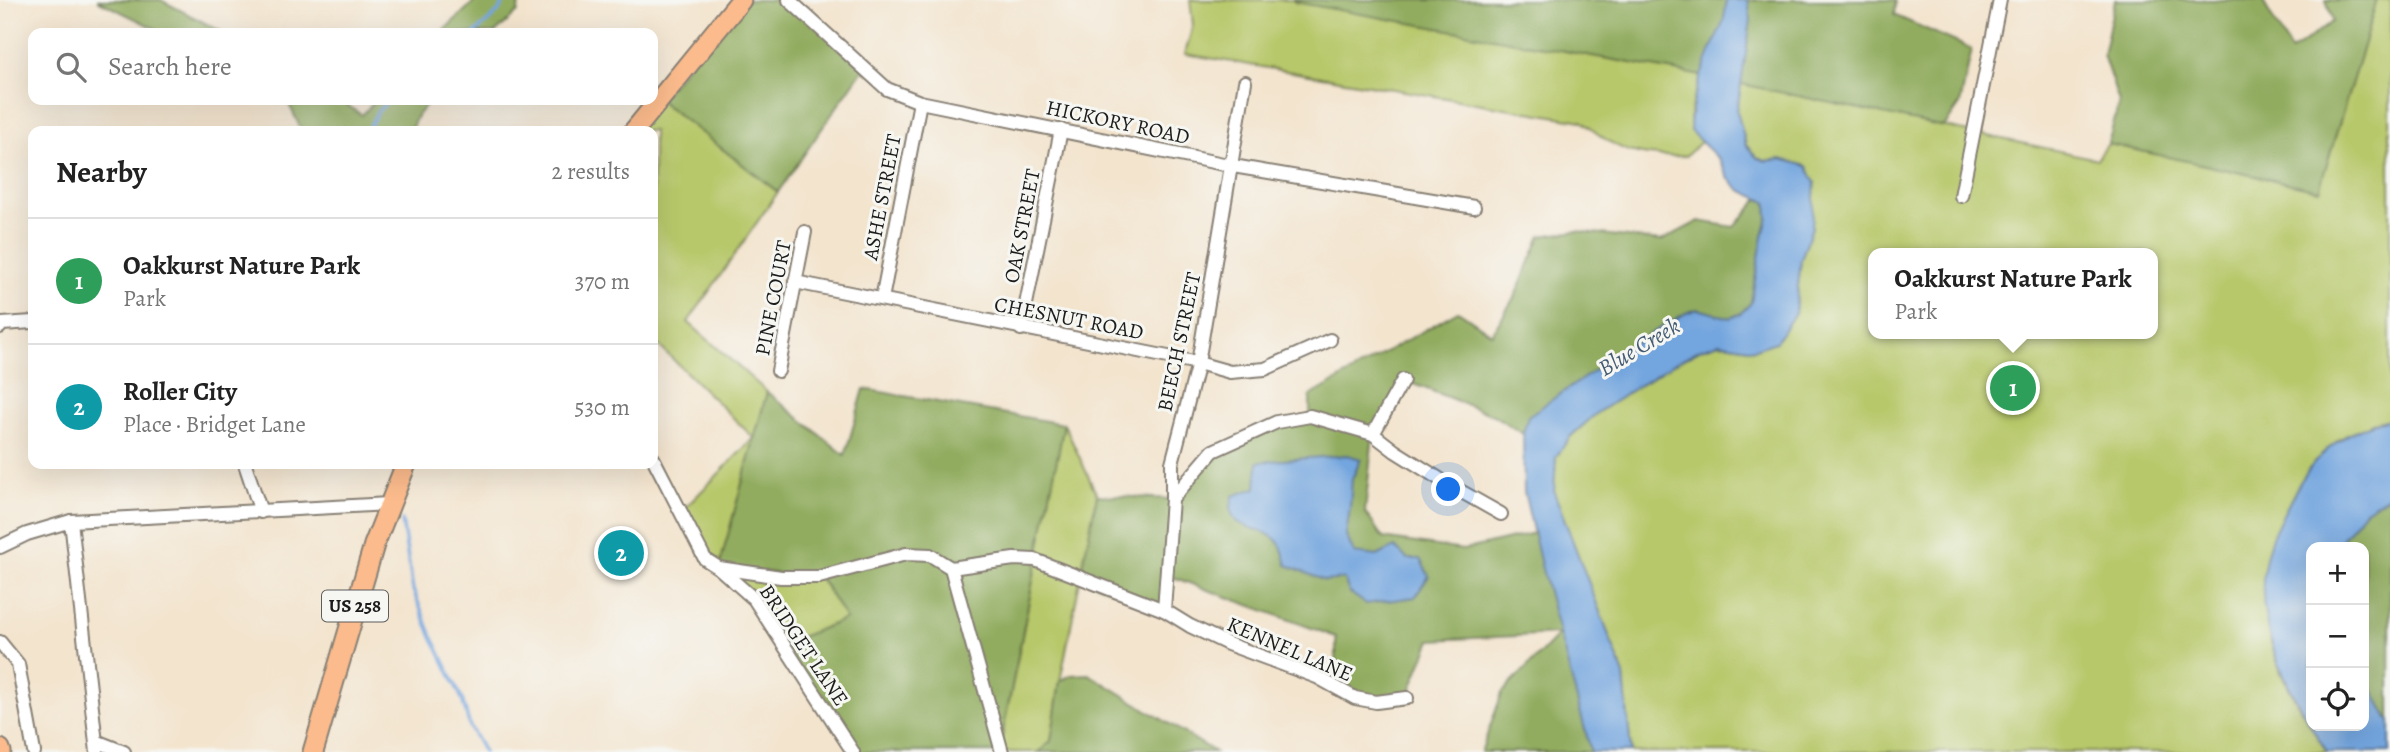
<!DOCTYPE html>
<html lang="en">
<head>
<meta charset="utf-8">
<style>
	:root { --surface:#fff; --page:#f2f2f2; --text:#222; --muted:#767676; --line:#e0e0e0; --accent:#c8321e }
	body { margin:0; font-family:Alegreya,serif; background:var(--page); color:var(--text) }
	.controls { position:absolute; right:21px; bottom:21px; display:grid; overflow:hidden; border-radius:14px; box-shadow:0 7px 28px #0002 }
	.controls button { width:63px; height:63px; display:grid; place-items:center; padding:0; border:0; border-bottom:2px solid var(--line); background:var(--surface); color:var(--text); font:35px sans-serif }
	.you { position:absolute; left:1449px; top:490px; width:24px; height:24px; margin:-18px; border:5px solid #fff; border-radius:50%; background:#1a73e8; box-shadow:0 0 0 10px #1a73e833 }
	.badge { display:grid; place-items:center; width:46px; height:46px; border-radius:50%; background:var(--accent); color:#fff; font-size:23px; font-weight:700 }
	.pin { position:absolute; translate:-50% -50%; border:4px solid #fff; box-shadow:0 2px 7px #0006 }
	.popup { position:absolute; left:1868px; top:248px; width:290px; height:91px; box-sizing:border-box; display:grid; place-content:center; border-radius:14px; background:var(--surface); filter:drop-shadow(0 2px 5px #0005); font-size:23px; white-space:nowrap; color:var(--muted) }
	.popup b { font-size:26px; color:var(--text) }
	.popup::after { content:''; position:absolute; left:50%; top:100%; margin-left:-14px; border:14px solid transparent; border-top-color:var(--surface) }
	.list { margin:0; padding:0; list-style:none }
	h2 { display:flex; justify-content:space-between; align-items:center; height:91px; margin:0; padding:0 28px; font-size:30px }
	h2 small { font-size:23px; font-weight:400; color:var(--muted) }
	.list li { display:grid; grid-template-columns:46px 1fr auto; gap:21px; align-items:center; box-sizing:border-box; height:126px; padding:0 28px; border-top:2px solid var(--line) }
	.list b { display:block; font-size:26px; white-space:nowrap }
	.list p { margin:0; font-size:23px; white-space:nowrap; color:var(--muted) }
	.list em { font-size:23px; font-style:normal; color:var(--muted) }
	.icon { flex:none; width:38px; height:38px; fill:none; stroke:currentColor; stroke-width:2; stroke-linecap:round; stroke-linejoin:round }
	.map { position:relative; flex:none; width:2390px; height:752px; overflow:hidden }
	.search { position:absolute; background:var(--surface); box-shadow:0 7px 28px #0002; left:28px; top:28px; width:630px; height:77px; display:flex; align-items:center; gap:18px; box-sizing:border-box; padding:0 24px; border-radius:14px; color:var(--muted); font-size:26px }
	.panel { position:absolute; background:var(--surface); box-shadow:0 7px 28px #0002; left:28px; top:126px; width:630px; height:343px; border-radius:14px }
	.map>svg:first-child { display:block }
	.green { fill:#b7c86b; stroke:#6a7244; stroke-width:2; fill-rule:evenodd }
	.forest { fill:#91ac5f; stroke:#56643e; stroke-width:2 }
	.water { fill:#73a5de; stroke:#48607d; stroke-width:2 }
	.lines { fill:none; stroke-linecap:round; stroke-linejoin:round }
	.stream { stroke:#73a5de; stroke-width:3.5 }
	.minor-casing { stroke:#888075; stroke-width:16 }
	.primary-casing { stroke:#888075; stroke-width:23 }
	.minor { stroke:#fff; stroke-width:12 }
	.primary { stroke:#fbbb8c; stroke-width:19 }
	.labels { text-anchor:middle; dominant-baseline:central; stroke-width:6; stroke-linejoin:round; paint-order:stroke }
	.shield { fill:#f6f6f2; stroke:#5d5d5c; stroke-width:2 }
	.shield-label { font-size:19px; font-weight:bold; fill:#1c1c1c }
	.street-label { font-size:21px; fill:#1c1c1c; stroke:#f6f6f2 }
	.water-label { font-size:23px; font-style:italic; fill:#435a73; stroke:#f6f6f2 }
</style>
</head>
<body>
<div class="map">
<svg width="2390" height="752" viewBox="0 0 2390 752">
	<rect width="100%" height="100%" fill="#f6f6f2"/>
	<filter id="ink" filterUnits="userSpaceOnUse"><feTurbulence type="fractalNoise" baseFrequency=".0143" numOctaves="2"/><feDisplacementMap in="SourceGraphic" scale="14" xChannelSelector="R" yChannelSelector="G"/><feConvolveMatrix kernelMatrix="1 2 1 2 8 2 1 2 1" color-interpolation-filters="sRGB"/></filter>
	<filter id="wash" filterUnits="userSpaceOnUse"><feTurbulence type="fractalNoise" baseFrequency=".00686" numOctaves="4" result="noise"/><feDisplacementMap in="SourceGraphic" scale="28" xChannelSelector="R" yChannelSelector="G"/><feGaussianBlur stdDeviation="1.57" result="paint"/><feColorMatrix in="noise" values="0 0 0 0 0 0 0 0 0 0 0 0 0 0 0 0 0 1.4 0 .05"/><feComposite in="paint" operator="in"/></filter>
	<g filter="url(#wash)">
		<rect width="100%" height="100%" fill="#f3e4ce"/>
		<g class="green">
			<path d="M1190 0H1726L1690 111V131L1702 141 1686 156C1639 158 1618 153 1582 121L1185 54 1193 25Z"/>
			<path d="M1748 0 1833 103 2097 159 2108 144 2327 164 2377 0H2390V419L2372 423 2337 440 2269 637 2281 673 2301 710 2327 752H1631L1624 675 1554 492 1556 457 1570 437 1598 412 1673 364 1701 349 1719 343 1755 349 1795 313 1801 260 1812 227 1781 159 1766 161 1757 158 1746 145 1737 111 1751 20ZM1873 253H2153V334H1873Z"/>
			<path d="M659 100 778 192 688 322 767 392 719 568 819 577 847 619 783 644 754 599 705 559 680 513 754 438 653 340V131H634Z"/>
			<path d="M1064 424 1097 495 1060 681 1051 741 1039 752H999Z"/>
		</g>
		<g class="forest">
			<path d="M97 0H161L224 33H164Z"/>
			<path d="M476 0H519L518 12 495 33H441Z"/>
			<path d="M741 0H789L864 68 778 192 659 100Z"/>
			<path d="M1294 0H1726V17L1702 76 1294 2Z"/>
			<path d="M1748 0H1896L1894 15 1972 49 1960 104 1944 127 1741 84 1751 20Z"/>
			<path d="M2115 0H2262L2291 51 2333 21 2326 0H2377L2319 190 2108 144 2119 102 2103 55Z"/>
			<path d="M287 100H339L362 115 376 100H431L418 114 410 131H302Z"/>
			<path d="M1759 199 1767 202 1768 217 1762 240 1751 303 1740 314 1730 318 1698 309 1686 313 1635 343 1529 416 1523 434 1493 415 1404 380 1373 434 1365 512 1383 538 1463 550 1534 533 1591 752H1481L1502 693 1559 634 1431 640 1407 698 1376 702 1336 688V637L1167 575 1164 610 1080 578 1097 495 1172 499 1213 451 1310 416V396L1458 311 1492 334 1516 294 1541 236 1577 231 1661 241 1699 221 1734 227Z"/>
			<path d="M864 389 1064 424 999 752H853L783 644 846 619 820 577 719 568 767 392 845 455Z"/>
			<path d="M2390 495V722L2364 674V547H2336L2365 510Z"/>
			<path d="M1089 674 1215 752H1039L1051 741 1060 681 1071 675Z"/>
		</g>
		<g class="water">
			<path d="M1726 0H1748L1751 20 1737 111 1746 145 1757 158 1766 161 1781 159 1807 166 1815 183 1812 227 1801 260 1795 313 1776 342 1755 349 1719 343 1701 349 1673 364 1598 412 1570 437 1556 457 1554 492 1624 675 1631 752H1591L1542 569 1524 492 1523 434 1528 416 1635 343 1686 313 1698 309 1730 318 1740 314 1751 303 1762 240 1768 217 1767 202 1740 190 1728 178 1719 159 1690 131C1690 104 1700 77 1710 52 1718 32 1726 23 1726 0Z"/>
			<path d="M2390 419V495L2365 510 2336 547H2311V726H2364V674L2390 722V752H2327C2289 691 2245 618 2270 543 2275 527 2286 510 2293 495 2313 455 2346 428 2390 419Z"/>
			<path d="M1347 455 1361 459 1352 479 1350 508 1346 535 1354 553 1377 556 1395 547 1407 559H1420L1429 576 1415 597 1366 604 1349 592 1344 579 1325 581 1287 565C1285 558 1283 549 1279 543 1263 522 1222 535 1233 496L1256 488 1258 462Z"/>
		</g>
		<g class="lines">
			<g class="stream">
				<path d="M475 33 499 11 505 0"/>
				<path d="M367 131 377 112 389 100"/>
				<path d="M402 521 413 590 431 634 462 699 470 727 484 752"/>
			</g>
		</g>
	</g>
	<g filter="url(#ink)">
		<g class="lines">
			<g class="minor-casing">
				<g id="minor">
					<path d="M789 0 887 89 920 102 1233 166 1474 207"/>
					<path d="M1961 196 2000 0"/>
					<path d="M795 282 1198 363 1230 372 1265 369 1330 340"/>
					<path d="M882 299 920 102"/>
					<path d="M0 327 2 324 33 322"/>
					<path d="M1021 329 1061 130"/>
					<path d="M778 371 805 232"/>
					<path d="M1373 434 1403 380"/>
					<path d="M653 458 705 559 719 568 754 599 853 752"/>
					<path d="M245 464 261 512"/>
					<path d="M1172 499 1213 451 1277 422 1310 416 1373 434 1395 451 1446 483 1501 514"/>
					<path d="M71 521 97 752"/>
					<path d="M0 547 27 534 71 521 389 504"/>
					<path d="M719 568 781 577H819L906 554 930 555 951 568 1002 752"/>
					<path d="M951 568 1014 559 1035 560 1164 610 1190 626 1228 644 1317 677 1355 698 1376 702 1407 698"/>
					<path d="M1164 610 1172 499V463L1198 363 1245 82"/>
					<path d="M0 642 18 664 34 752"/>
					<path d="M96 741 124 752"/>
				</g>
			</g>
			<g class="primary-casing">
				<g id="primary">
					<path d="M634 131 741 0"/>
					<path d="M0 749 1 752"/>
					<path d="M313 752 374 545 406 464"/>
				</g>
			</g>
			<use href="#minor" class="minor"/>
			<use href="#primary" class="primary"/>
		</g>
	</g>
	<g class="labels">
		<rect class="shield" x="322" y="590.5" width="66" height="31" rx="5"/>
		<g class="shield-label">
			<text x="355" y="606">US 258</text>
		</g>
		<g class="street-label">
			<text transform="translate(1118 122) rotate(12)">HICKORY ROAD</text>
			<text transform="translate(882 197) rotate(-79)">ASHE STREET</text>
			<text transform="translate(1022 226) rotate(-79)">OAK STREET</text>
			<text transform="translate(773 298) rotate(-79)">PINE COURT</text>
			<text transform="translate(1069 318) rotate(11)">CHESNUT ROAD</text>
			<text transform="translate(1179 342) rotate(-78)">BEECH STREET</text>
			<text transform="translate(804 645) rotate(56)">BRIDGET LANE</text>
			<text transform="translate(1290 649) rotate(23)">KENNEL LANE</text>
		</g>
		<g class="water-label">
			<text transform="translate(1639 347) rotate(-31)">Blue Creek</text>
		</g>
	</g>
</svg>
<div class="controls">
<button>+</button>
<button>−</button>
<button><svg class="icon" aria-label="locate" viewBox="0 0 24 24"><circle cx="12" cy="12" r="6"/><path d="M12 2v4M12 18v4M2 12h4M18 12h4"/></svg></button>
</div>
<div class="you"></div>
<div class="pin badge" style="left:2013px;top:388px;background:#2e9e5b">1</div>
<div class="popup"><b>Oakkurst Nature Park</b>Park</div>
<div class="pin badge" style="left:621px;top:553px;background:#0f9aa8">2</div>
<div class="search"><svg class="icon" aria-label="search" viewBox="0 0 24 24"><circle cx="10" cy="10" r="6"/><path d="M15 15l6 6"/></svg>Search here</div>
<section class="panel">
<h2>Nearby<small>2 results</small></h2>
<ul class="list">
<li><span class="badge" style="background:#2e9e5b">1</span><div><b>Oakkurst Nature Park</b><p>Park</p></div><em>370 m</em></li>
<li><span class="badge" style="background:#0f9aa8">2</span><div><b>Roller City</b><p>Place · Bridget Lane</p></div><em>530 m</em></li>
</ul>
</section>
</div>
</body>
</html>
